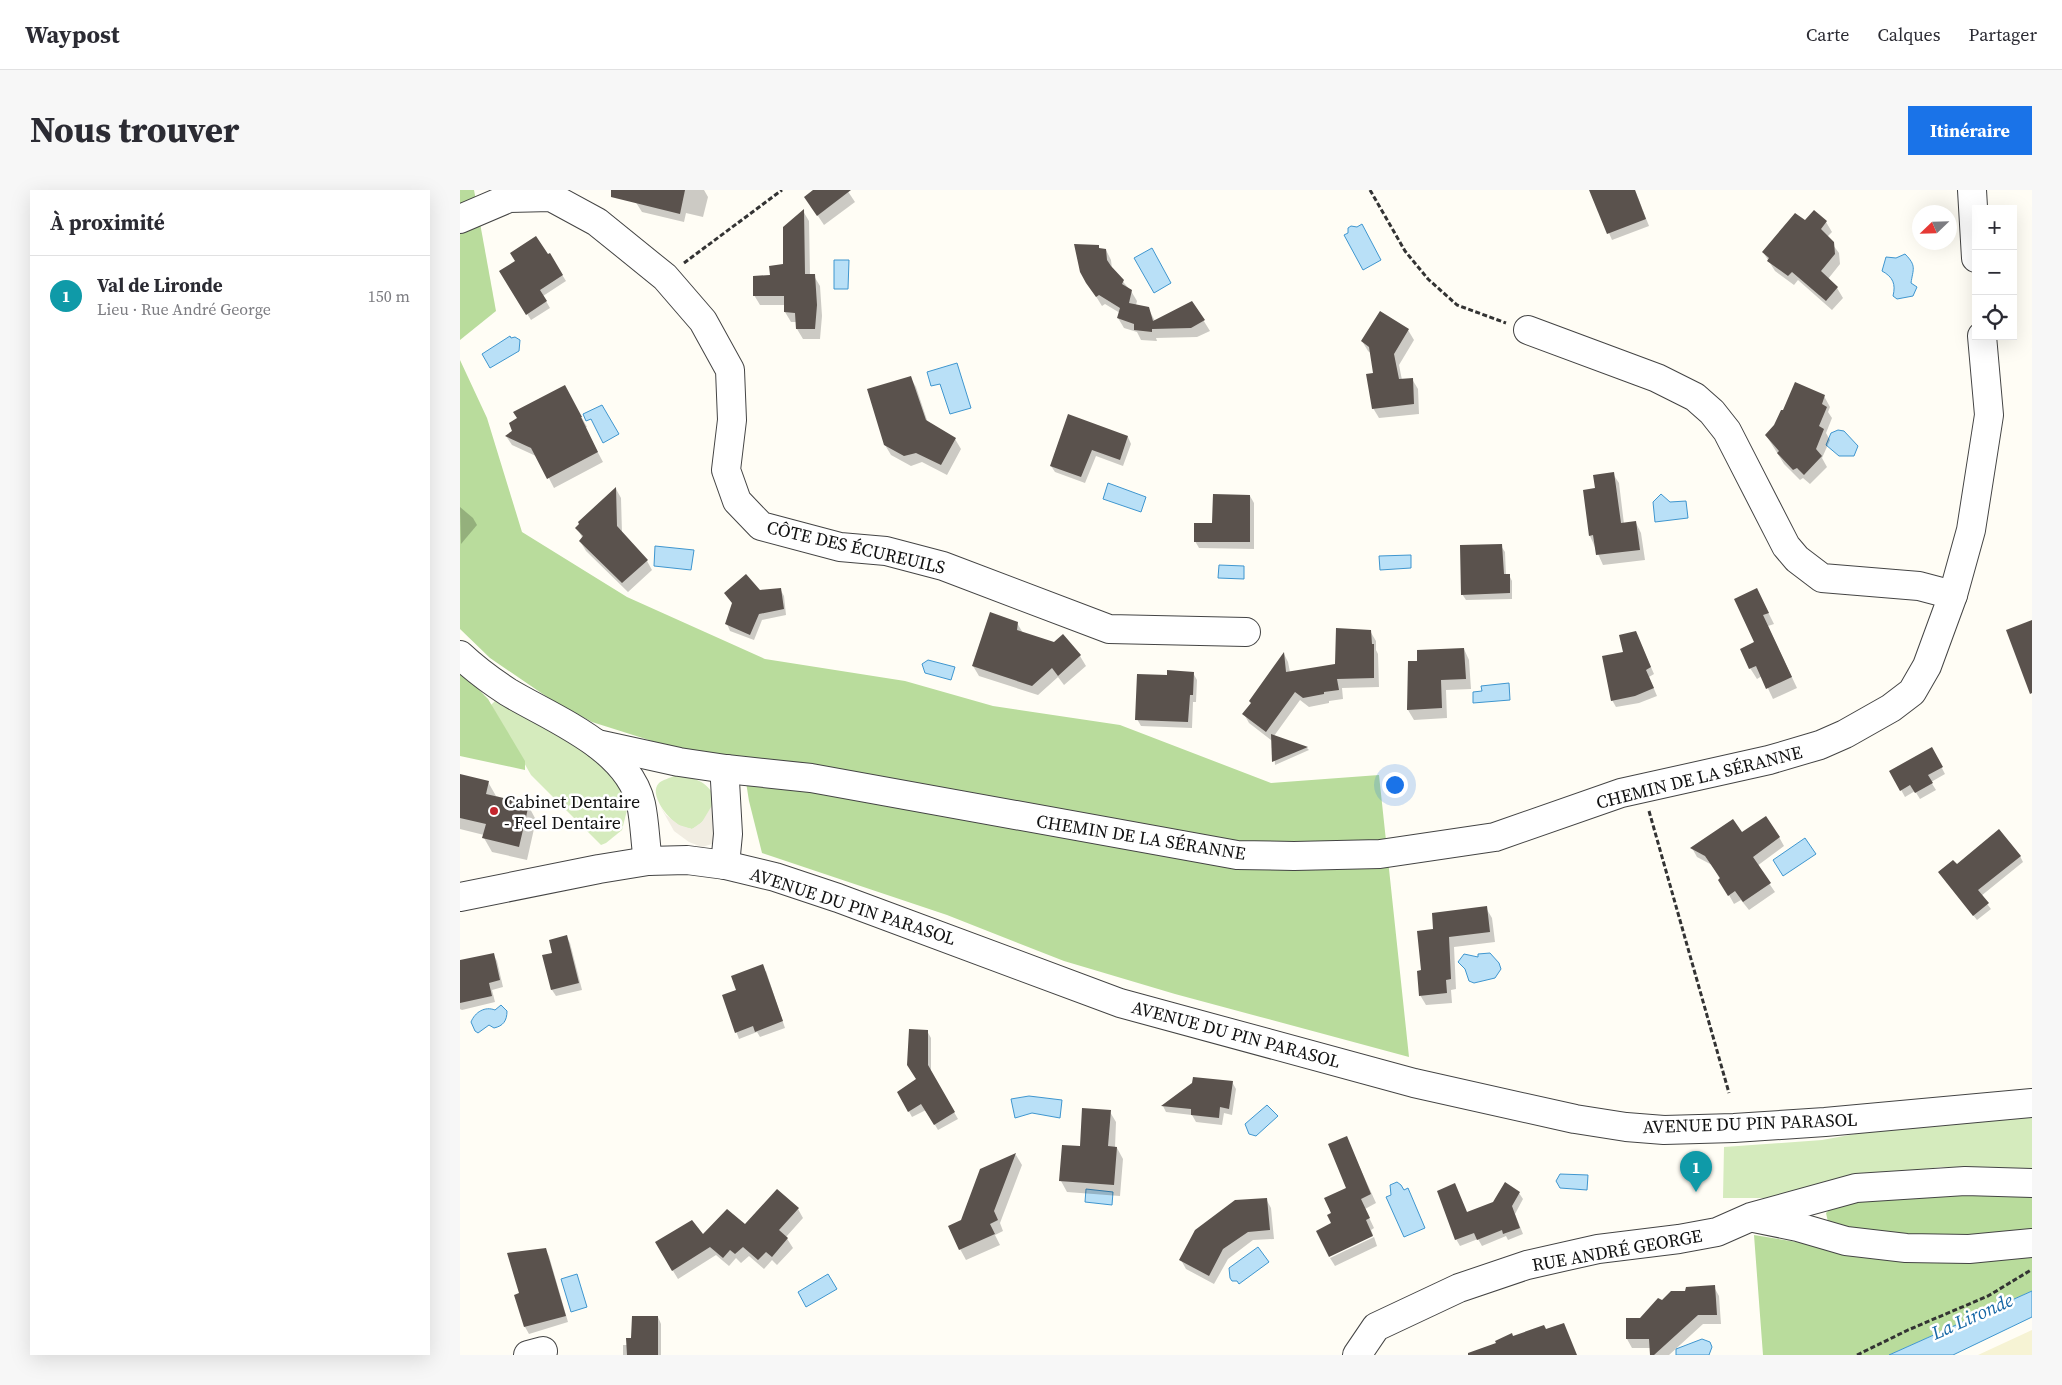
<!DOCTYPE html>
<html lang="fr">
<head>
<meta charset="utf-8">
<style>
	:root { --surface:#fff; --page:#f7f7f7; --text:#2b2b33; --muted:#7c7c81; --line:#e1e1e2; --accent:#1a73e8 }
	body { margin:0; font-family:"Source Serif 4",serif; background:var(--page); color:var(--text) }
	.controls { position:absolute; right:15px; top:15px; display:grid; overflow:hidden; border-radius:0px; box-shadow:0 5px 20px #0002 }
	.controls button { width:45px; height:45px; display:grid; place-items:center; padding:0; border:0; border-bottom:1px solid var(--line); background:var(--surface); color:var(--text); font:25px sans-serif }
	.compass { position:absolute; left:1452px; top:15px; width:45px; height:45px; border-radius:50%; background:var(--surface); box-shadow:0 5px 20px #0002; rotate:247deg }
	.you { position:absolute; left:934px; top:594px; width:18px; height:18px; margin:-12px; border:4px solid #fff; border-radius:50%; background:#1a73e8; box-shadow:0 0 0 8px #1a73e833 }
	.badge { display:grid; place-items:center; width:32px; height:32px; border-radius:50%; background:var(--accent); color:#fff; font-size:16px; font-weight:700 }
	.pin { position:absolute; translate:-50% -41px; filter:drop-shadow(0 1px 2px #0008) }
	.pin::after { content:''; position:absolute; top:26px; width:18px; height:15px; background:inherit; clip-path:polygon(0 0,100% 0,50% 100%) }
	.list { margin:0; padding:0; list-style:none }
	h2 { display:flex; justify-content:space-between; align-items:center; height:65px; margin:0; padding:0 20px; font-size:21px }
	h2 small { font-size:16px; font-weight:400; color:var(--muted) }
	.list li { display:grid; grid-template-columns:32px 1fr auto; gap:15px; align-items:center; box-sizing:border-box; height:80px; padding:0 20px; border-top:1px solid var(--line) }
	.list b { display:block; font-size:19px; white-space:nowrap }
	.list p { margin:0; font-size:16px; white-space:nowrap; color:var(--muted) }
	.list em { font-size:16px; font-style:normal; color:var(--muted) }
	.icon { flex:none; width:28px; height:28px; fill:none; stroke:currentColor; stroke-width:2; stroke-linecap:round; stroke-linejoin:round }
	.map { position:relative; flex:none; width:1572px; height:1165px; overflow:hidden; border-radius:0px }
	header { display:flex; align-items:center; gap:30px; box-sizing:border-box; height:70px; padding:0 25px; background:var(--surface); border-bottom:1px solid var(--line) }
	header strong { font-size:24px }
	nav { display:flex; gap:28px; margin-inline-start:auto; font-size:18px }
	.intro { display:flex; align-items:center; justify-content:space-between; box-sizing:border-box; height:120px; padding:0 30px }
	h1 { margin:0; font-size:35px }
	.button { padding:12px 22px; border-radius:0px; background:var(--accent); color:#fff; font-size:18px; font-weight:700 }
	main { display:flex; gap:30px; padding:0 30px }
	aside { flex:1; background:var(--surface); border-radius:0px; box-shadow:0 5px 20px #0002 }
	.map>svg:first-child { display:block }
	.farmland { fill:#f6f3d4 }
	.green { fill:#d5ebbd }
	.forest { fill:#b9dc9c }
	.plaza { fill:#f1ede2 }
	.water { fill:#b9e0f7; stroke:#3f96cf }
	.shadow { fill:#0003 }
	.building { fill:#5a524d }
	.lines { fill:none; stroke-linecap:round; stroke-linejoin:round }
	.minor-casing { stroke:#444; stroke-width:30 }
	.path { stroke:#333; stroke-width:3; stroke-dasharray:5 2.5; stroke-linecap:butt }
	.minor { stroke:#fff; stroke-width:28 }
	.poi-dot { fill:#c4262e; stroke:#fff; stroke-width:2 }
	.labels { text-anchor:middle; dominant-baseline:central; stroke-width:5; stroke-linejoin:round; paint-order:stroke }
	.street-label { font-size:18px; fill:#111; stroke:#fff }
	.poi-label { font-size:18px; fill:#111; stroke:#fff; text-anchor:start }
	.water-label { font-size:19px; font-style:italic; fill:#1768a6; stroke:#fff }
</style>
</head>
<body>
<header>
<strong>Waypost</strong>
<nav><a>Carte</a><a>Calques</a><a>Partager</a></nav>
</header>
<div class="intro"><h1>Nous trouver</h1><a class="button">Itinéraire</a></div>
<main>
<aside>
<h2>À proximité<small></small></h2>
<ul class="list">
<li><span class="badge" style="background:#0f9aa8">1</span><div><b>Val de Lironde</b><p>Lieu · Rue André George</p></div><em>150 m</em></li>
</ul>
</aside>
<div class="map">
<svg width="1572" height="1165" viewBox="0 0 1572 1165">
	<rect width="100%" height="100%" fill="#fffdf5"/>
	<path class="farmland" d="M1572 1140V1165H1518Z"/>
	<g class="green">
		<path d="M39 507 142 570 162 600 168 616 162 640 146 653 141 655 71 585 31 515Z"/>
		<path d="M214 586C232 587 244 589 254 605 254 619 245 633 232 639 227 638 221 637 217 634 208 628 188 604 199 593 202 590 210 588 214 586Z"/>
		<path d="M1572 926V982L1481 977 1380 990 1306 1008H1263L1264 957 1362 950 1401 943Z"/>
	</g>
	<g class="forest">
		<path d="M0 0H14L36 121 0 150Z"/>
		<path d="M0 170 27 228 62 342 167 407 305 469 445 491 533 516 660 535 811 593 919 585 949 867 715 804 604 771 487 725 302 663 289 611 282 567 211 557 132 532 93 511 30 468 0 439Z"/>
		<path d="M0 480 28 509 65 571V580L0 566Z"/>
		<path d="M1572 1001V1045L1494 1048 1383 1042 1368 1032 1366 1023 1373 1016 1385 1011Z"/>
		<path d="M1294 1045 1374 1058 1572 1062V1101L1429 1165H1303Z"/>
	</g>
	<path class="plaza" d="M254 612 255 650 252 654 242 657 229 652 214 641 200 616 206 625 219 635 232 639 242 632Z"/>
	<g class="water">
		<path d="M902 34 921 70 903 80 884 45 888 43V38L891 36 897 37Z"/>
		<path d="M692 58 711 93 694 103 674 68Z"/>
		<path d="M1445 64C1457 76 1453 79 1451 93L1457 97 1453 106 1437 109 1433 106C1436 94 1433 87 1422 81L1426 67 1436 68Z"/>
		<path d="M374 70H389L388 99H374Z"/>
		<path d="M50 146 51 148 55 147 60 150 59 161 30 178 22 164Z"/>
		<path d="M497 173 511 218 490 224 480 194 471 196 467 182Z"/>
		<path d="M142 215 159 244 143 253 131 229 126 231 123 224Z"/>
		<path d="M1378 240 1384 241 1398 256 1394 266H1379L1366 255 1371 243Z"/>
		<path d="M648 293 686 307 681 322 643 309Z"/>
		<path d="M1201 304 1210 312 1226 311 1228 328 1195 332 1193 312Z"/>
		<path d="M195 356 234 360 231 380 194 376Z"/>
		<path d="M951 365V378L920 380 919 366Z"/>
		<path d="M759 375 784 376V389L758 388Z"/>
		<path d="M468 470 495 477 491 490 465 483 462 474Z"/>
		<path d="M1049 493 1050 510 1013 513V502L1022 501 1021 496Z"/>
		<path d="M1345 648 1356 664 1323 686 1313 670Z"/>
		<path d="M1030 763 1039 773 1041 779 1035 788 1014 793 1009 791 1005 779 998 772 1004 764 1018 767V764Z"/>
		<path d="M41 815 47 821C47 831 43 836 34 838L29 835 18 843 15 841 11 832C15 822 25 816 35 820Z"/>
		<path d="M569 906 602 910 600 928 572 923 555 928 551 909Z"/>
		<path d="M807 915 818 926 796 946 789 944 785 934Z"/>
		<path d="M1100 984 1128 985 1127 1000 1100 998 1096 991Z"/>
		<path d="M937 992 941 995 944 1000 948 998 965 1038 944 1047 926 1007 931 1005 930 995Z"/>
		<path d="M626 999 653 1002 652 1015 625 1012Z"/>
		<path d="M798 1057 809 1072 779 1094 777 1091H772L770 1088 769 1078Z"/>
		<path d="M117 1084 127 1117 111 1122 101 1089Z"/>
		<path d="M368 1084 377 1099 346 1117 338 1102Z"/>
		<path d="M1572 1101V1127L1493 1165H1429Z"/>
		<path d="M1242 1149 1250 1152 1252 1157 1249 1165H1216V1159Z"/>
	</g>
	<g class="shadow">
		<path d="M168 0H244L248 7 243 27 226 23 224 32 182 22Z"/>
		<path d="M355 0H387L395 12 364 35 352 17Z"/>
		<path d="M1130 0H1175L1189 36 1152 50Z"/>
		<path d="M343 21 349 31 350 85 354 86 360 96 362 126 360 149H343L337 139V132H331L325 122V115H300L294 105 311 86 324 75Z"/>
		<path d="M1345 32H1366L1372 42 1367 47 1379 63 1380 74 1368 89 1377 98 1383 108 1372 120 1338 90 1334 95 1315 81 1303 62Z"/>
		<path d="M638 56 640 59 646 60 651 70 652 79 671 101 677 111 676 115 688 118 695 131 732 112 750 141 737 147 696 148 697 151 681 150 677 142 664 138 658 128 660 123 645 114 642 116 627 92Z"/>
		<path d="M89 64 106 91 83 106 90 118 71 130 40 81Z"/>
		<path d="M948 140 954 150 939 175 942 190 952 189 958 199 959 224 919 228 913 218 914 184 912 164 908 161 902 151Z"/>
		<path d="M450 187 456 197 468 233 495 249 501 259 487 285 462 272 451 276 431 265 425 255Z"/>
		<path d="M104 196 127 237 125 238 143 272 94 298 78 267 52 255 46 246Z"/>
		<path d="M1364 206 1370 217 1368 222 1372 228 1366 243 1370 250 1362 268 1367 277 1350 294 1343 288 1340 290 1324 274 1306 245Z"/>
		<path d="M609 226 668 247 671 254 663 276 636 266 625 293 595 282 591 276Z"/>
		<path d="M1153 284 1159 293 1164 334 1176 333 1181 343 1185 370 1143 375 1130 346 1136 299Z"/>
		<path d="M156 299 161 308 162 343 187 371 192 380 168 402 126 361 120 351 123 349 117 338Z"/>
		<path d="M790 306 794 313V359L739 358 735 351 754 334Z"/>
		<path d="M0 317 13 328 17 335 1 354Z"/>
		<path d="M1041 356 1045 362 1046 385H1049L1052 391V409L1006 410 1002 404Z"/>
		<path d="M320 399 324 406 326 425 302 430 294 450 270 441 267 434 300 402Z"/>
		<path d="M1302 410 1314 434 1308 436 1337 498 1313 509 1302 486 1297 489 1290 478Z"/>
		<path d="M557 433 563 443 595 453 620 466 626 476 604 495 598 487 578 505 519 486 513 476Z"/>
		<path d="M910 441 916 451V460L918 464 919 497 882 498 883 509 869 511V513L849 517 840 510 814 546 847 558 849 560 815 575 813 548 811 550 789 533 784 524 824 464 828 472 830 482 876 475Z"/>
		<path d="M1176 443 1194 484 1189 487 1197 506 1179 513 1156 517 1152 510 1164 463Z"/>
		<path d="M1004 459 1009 470 1011 499 986 500 987 528 954 530 948 520 958 472Z"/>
		<path d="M733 483 737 490 736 512H733L732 538 681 536 677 529 708 486Z"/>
		<path d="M1472 559 1485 584 1471 592 1476 600 1460 609 1455 601 1445 607 1431 582Z"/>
		<path d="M0 586 28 592 36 606 68 615 76 630 67 670 32 662 24 648V645L0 639Z"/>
		<path d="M1282 643 1319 647 1324 656 1297 676 1315 702 1289 720 1281 710 1274 714 1252 675 1237 667 1232 658Z"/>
		<path d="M1560 666 1563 672 1521 706 1531 719 1517 730 1479 682 1497 676Z"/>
		<path d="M1026 718 1032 728 1035 752 994 757 996 799 991 800 992 813 966 815 960 805 962 781 975 740Z"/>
		<path d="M106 746 110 753 122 800 96 806 92 800 94 764Z"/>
		<path d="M33 764 37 771 43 797 32 800 35 812 2 820 0 819V775Z"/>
		<path d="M306 781 325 838 300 847 297 842 279 849 263 806 278 801Z"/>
		<path d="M467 841 471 848V882L498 929 478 940 466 920 452 927 439 903 457 889Z"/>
		<path d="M772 892 776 899 772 925 764 923 762 935 736 932 732 925 706 922 703 916Z"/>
		<path d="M650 922 656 932 655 958H657L663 969 660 1006 607 1002 601 991 621 958Z"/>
		<path d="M886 947 916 1013 905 1019 914 1038 911 1040 913 1045 869 1066 872 1023 888 998Z"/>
		<path d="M556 965 562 975 540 1033 543 1041 535 1045 540 1055 506 1070 500 1059 502 1031 521 980Z"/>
		<path d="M1059 1003 1063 1009 1055 1024 1063 1044 1048 1050 1046 1046 1022 1056 1018 1049 1000 1056 996 1049 1007 1023Z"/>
		<path d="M806 1009 811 1018 814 1049 793 1050 768 1069 754 1094 726 1079 721 1070Z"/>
		<path d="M338 1019 343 1028 326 1047 333 1058 317 1075 312 1070 304 1079 289 1066 281 1073 276 1068 269 1076 256 1065 218 1089 196 1053 243 1046 285 1036Z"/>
		<path d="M914 1047 917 1056 875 1076 870 1068Z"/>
		<path d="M85 1059 89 1066 108 1132 69 1144 65 1137 56 1106 61 1104Z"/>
		<path d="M1254 1097 1259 1106 1261 1134H1243L1209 1165H1191L1190 1158H1172L1167 1149 1180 1129 1202 1111 1227 1102Z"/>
		<path d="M198 1127 201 1134V1165H163V1155H168Z"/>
	</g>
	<g class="building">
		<path d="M151 0H225L220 24 151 7Z"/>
		<path d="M353 0H391L357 26 344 7Z"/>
		<path d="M1129 0H1175L1186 29 1147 44Z"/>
		<path d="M344 19 345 84H355L357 115 355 139H336L335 123 324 122V106H293V86L310 85 309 76 323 74V37Z"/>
		<path d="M1354 20 1367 31 1361 39 1374 52 1375 64 1361 81 1378 97 1366 111 1332 82 1328 86 1307 71 1309 68 1302 62 1335 23 1345 30Z"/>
		<path d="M76 46 88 64 90 63 103 85 80 100 87 111 66 125 39 81 55 71 50 63Z"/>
		<path d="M614 54 639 55V58L646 59 647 70 651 76 664 90 662 94 672 100 669 113 689 117 693 131 732 111 745 130 731 138 692 139V142L674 140V134L657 128 660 118 639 105 636 107 626 93 620 82Z"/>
		<path d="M920 121 949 139 934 164 939 189 953 188 954 214 912 219 906 184 913 183 909 157 901 151Z"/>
		<path d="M451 186 466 230 496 248 481 275 456 263 444 266 424 255 407 199Z"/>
		<path d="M1335 192 1365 205 1362 214 1367 217 1359 236 1364 239 1356 259 1362 266 1344 285 1337 278 1333 280 1317 263 1319 261 1305 245 1314 235 1321 220H1323Z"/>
		<path d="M105 195 122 227H121L138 262 87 289 71 258 45 246 52 241 49 233 57 228 53 222Z"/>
		<path d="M608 224 668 246 660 270 632 260 621 287 590 276Z"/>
		<path d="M1154 282 1161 333 1176 331 1180 360 1136 365 1133 345 1129 346 1123 300 1135 298 1133 285Z"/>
		<path d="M156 297 157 336 188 370 162 393 119 351 123 346 115 338 119 334 118 332Z"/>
		<path d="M753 304 790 305V352H734V333H752Z"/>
		<path d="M1042 354 1044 384H1050V403L1001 405 1000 355Z"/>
		<path d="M286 384 300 400 321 398 324 419 299 424 290 445 265 434 272 413 264 403Z"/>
		<path d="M1297 398 1309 423 1303 425 1332 487 1306 499 1296 476 1289 479 1280 459 1294 452 1274 409Z"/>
		<path d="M530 422 558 432 557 440 594 452 603 444 621 465 598 486 592 478 572 496 512 476Z"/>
		<path d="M1572 430V503L1570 504 1546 440Z"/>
		<path d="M876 438 911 440 912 454H914V488L877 489 879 500 864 502V504L843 508 835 502 806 542 782 524 791 513 789 511 824 462 826 482 875 474Z"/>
		<path d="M1176 441 1191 477 1186 480 1194 498 1175 506 1151 511 1142 466 1163 462 1159 445Z"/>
		<path d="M1004 458 1006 489 981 490 982 518 947 520 948 471H957V460Z"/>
		<path d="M707 480 734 482 733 505H730L728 532 675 530 677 484 707 485Z"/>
		<path d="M811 544 848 557 812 572Z"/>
		<path d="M1472 557 1483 577 1468 585 1473 593 1455 603 1450 595 1440 601 1429 581Z"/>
		<path d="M0 584 29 591 26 604 69 614 59 657 22 648 26 634 0 628Z"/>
		<path d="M1306 626 1320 647 1293 667 1311 693 1283 712 1275 701 1268 706 1258 690 1260 688 1245 666 1230 658 1273 629 1282 642Z"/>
		<path d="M1539 639 1561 666 1518 700 1529 713 1513 726 1478 682 1493 670 1497 674Z"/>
		<path d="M1027 716 1030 742 989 747 991 789 986 790 987 803 959 806 957 781 961 780 957 741 973 739 972 723Z"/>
		<path d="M107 745 119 793 91 800 82 765 92 763 89 750Z"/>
		<path d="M34 763 40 790 29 793 32 806 0 813V770Z"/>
		<path d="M303 774 323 831 295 842 293 836 275 843 262 805 276 800 271 786Z"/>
		<path d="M449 839 468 840V875L495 922 474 935 461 914 448 922 437 902 456 889 447 875Z"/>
		<path d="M733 887 773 891 769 919 760 917 759 928 731 925V919L701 916 732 893Z"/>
		<path d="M622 918 651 920 648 956 657 957 654 995 599 991 602 955 620 956Z"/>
		<path d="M887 946 911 1004 901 1009 910 1028 906 1030 913 1046 869 1067 856 1041 871 1033 867 1025 871 1023 864 1008 886 998 868 954Z"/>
		<path d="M556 963 534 1021 538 1030 530 1034 535 1044 499 1060 488 1036 501 1030 520 979Z"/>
		<path d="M1045 992 1060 1002 1052 1016 1060 1038 1043 1044 1042 1040 1017 1050 1014 1043 995 1050 977 1001 995 993 1007 1022 1033 1012Z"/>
		<path d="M317 999 339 1018 319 1040 328 1048 312 1067 306 1062 298 1070 283 1057 275 1064 270 1060 263 1068 250 1057 212 1081 195 1052 232 1030 243 1044 267 1019 285 1034Z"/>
		<path d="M807 1008 810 1040 788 1042 763 1059 749 1086 719 1070 735 1040 775 1010Z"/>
		<path d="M86 1058 106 1126 64 1137 54 1105 59 1103 47 1063Z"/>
		<path d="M1255 1095 1257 1125H1238L1194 1165H1190L1189 1149H1166V1128H1180L1198 1108 1202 1110 1211 1101H1225L1226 1097Z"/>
		<path d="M172 1126H198V1165H167L166 1148H171Z"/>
		<path d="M1104 1133 1117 1165H1008V1163L1036 1153 1035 1151 1052 1143 1053 1146 1084 1135 1086 1139Z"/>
	</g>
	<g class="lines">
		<g class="minor-casing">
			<g id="minor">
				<path d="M1512 0 1516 68"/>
				<path d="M0 29 49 8 91 7 137 32 205 87 243 131 270 180 272 230 266 280 277 311 301 336 380 357 426 361 483 376 649 439 786 442"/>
				<path d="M1068 140 1197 188 1235 207 1252 222 1267 241 1326 356 1337 369 1362 388 1459 396 1493 405"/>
				<path d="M0 465C15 479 31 491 48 502 93 529 168 557 181 614 185 633 185 652 188 671"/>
				<path d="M137 554 219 572 266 579 351 588 777 665 834 666 920 664 1035 647 1161 603 1309 570 1360 555 1385 544 1431 518 1452 502 1467 476 1493 405 1511 340 1529 225 1522 146"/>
				<path d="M265 675 268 644 265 591 266 579"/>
				<path d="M0 707 139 679 188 671 227 670 265 675 315 687 378 708 660 813 954 893 1115 929 1166 937 1204 940 1274 938 1365 932 1572 913"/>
				<path d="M1294 1028 1338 1037 1386 1051 1446 1058 1509 1059 1572 1053"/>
				<path d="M68 1165 83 1161"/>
				<path d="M897 1165 916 1137 999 1098 1067 1075 1138 1059 1219 1049 1257 1042 1291 1027 1396 998 1505 991 1572 993"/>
			</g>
		</g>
		<g class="path">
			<path d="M910 0 945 61 968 89 997 115 1046 133"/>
			<path d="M224 73 322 0"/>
			<path d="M1189 621 1269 903"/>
			<path d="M1397 1165 1448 1140 1528 1106 1571 1080"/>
		</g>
		<use href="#minor" class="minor"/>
	</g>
	<circle class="poi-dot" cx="34" cy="621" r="5"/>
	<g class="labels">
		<g class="street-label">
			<text transform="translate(396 357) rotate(13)">CÔTE DES ÉCUREUILS</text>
			<text transform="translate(1239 587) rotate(-14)">CHEMIN DE LA SÉRANNE</text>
			<text transform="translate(681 647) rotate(9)">CHEMIN DE LA SÉRANNE</text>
			<text transform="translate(393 716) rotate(18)">AVENUE DU PIN PARASOL</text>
			<text transform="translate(776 844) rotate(15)">AVENUE DU PIN PARASOL</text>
			<text transform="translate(1290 933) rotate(-2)">AVENUE DU PIN PARASOL</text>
			<text transform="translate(1157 1060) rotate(-10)">RUE ANDRÉ GEORGE</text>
		</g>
		<g class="poi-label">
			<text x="44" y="611">Cabinet Dentaire<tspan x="44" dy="21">- Feel Dentaire</tspan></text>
		</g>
		<g class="water-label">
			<text transform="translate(1512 1126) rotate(-24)">La Lironde</text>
		</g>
	</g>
</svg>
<div class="controls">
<button>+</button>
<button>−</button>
<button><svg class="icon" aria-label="locate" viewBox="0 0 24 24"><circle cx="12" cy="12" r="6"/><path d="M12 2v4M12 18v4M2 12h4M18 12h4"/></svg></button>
</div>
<svg class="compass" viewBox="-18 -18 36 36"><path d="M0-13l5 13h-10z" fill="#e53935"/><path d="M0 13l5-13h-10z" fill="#7c7c81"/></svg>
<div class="you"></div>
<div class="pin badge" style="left:1236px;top:1002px;background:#0f9aa8">1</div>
</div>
</main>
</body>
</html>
